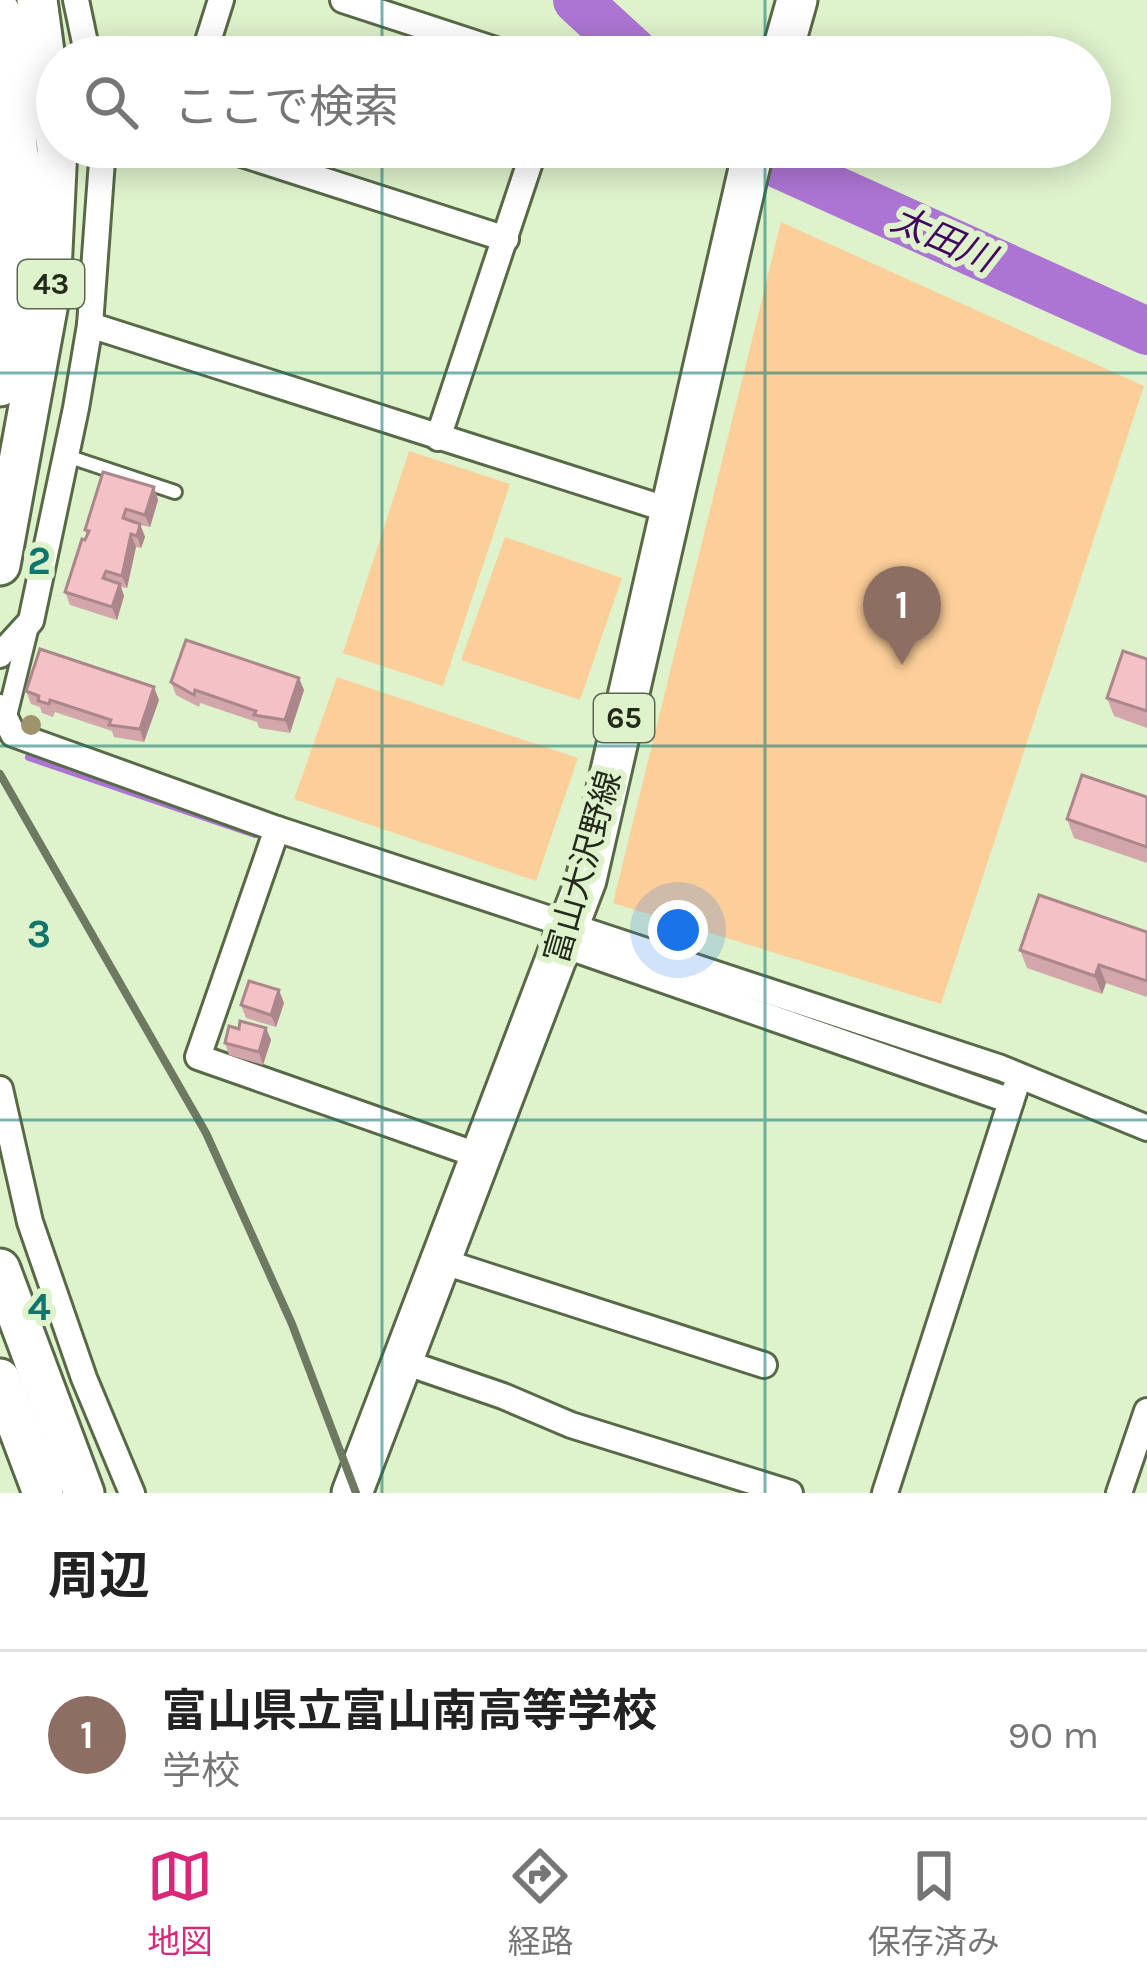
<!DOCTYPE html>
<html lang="ja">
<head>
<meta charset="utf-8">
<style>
	:root { --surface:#fff; --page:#f2f2f2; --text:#222; --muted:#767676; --line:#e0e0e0; --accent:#db2777 }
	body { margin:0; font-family:Karla,"Noto Sans JP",sans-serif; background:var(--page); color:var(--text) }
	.you { position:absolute; left:678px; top:930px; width:42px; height:42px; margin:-30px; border:9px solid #fff; border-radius:50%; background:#1a73e8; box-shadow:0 0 0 18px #1a73e833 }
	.badge { display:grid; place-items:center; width:78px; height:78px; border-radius:50%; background:var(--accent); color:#fff; font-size:39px; font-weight:700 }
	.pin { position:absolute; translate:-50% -99px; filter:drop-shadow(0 3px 6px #0008) }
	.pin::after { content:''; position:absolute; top:63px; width:42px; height:36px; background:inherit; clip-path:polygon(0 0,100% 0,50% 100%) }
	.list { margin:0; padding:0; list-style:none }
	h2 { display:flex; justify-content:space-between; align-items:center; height:156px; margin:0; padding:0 48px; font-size:51px }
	h2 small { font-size:39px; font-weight:400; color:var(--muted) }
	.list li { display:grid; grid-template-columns:78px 1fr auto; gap:36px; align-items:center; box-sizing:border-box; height:168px; padding:0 48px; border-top:3px solid var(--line) }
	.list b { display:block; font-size:45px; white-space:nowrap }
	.list p { margin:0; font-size:39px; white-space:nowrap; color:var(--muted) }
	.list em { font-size:39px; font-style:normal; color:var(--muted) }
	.icon { flex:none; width:66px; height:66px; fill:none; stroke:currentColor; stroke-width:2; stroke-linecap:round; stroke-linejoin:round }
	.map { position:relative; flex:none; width:1147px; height:1493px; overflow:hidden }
	.search { position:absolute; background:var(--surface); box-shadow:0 6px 30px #0003; left:36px; right:36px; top:36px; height:132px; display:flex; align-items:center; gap:30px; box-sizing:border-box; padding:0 42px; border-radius:66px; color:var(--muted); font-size:45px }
	.sheet { height:324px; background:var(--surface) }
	nav { display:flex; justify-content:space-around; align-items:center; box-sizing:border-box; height:168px; border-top:3px solid var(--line); background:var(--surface); font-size:33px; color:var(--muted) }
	nav a { display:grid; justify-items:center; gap:6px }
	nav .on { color:var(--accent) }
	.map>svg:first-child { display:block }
	.green { fill:#fcce99 }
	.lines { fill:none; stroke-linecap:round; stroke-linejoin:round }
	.stream { stroke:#ac75d3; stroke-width:8 }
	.river { stroke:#ac75d3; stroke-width:48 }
	.service-casing { stroke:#586948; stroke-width:18 }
	.pedestrian-casing { stroke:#586948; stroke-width:24 }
	.minor-casing { stroke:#586948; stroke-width:30 }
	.primary-casing { stroke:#586948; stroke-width:45 }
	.service { stroke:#fff; stroke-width:12 }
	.pedestrian { stroke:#fff; stroke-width:18 }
	.minor { stroke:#fff; stroke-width:24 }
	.primary { stroke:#fff; stroke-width:39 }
	.rail { stroke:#6d7961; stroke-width:8 }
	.tree { fill:#9d946d }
	.wall { fill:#d2a6ab }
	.shaded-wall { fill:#ab878b }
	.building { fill:#f4c1c7; stroke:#ab878b; stroke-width:3 }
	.grid { fill:none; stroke:#0f766e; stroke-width:3; stroke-opacity:0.55 }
	.labels { text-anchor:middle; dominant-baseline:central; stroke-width:12; stroke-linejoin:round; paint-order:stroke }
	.shield { fill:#def2cc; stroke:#5b6651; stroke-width:3 }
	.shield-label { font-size:30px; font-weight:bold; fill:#232a1c }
	.street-label { font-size:33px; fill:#232a1c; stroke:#def2cc }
	.water-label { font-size:36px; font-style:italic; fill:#420660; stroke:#def2cc }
	.grid-label { font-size:39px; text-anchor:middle; font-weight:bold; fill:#0f766e; stroke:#def2cc; stroke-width:12; stroke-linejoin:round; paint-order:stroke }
</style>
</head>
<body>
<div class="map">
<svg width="1147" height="1493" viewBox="0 0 1147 1493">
	<rect width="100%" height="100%" fill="#def2cc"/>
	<g class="green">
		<path d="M781 222 1144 386 941 1004 613 903Z"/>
		<path d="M409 451 510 484 443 686 343 653Z"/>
		<path d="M505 537 622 578 580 700 461 660Z"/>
		<path d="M337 677 578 758 536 881 294 799Z"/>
	</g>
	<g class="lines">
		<path class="stream" d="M29 757 255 834"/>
		<g class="river">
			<path d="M577 0 639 57"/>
			<path d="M740 147 1147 331"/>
		</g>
		<g class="service-casing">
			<path id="service" d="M67 456 175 492"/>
		</g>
		<g class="pedestrian-casing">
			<path id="pedestrian" d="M6 720 29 626"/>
		</g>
		<g class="minor-casing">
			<g id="minor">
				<path d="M76 0 88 57"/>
				<path d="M343 0 517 57"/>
				<path d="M203 57 221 0"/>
				<path d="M220 147 506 239"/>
				<path d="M90 325 672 511"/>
				<path d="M438 438 535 147"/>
				<path d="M0 655 31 621 76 408 90 325 103 147"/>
				<path d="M0 707 13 734 277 829 1001 1068 1147 1128"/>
				<path d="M277 829 198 1057 480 1156"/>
				<path d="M563 945 1011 1101"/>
				<path d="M0 1089 30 1222 84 1378 132 1493"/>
				<path d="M441 1261 764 1365"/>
				<path d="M404 1362 503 1396 571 1425 790 1493"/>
				<path d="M885 1493 1015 1089"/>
				<path d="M1119 1493 1147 1411"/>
			</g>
		</g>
		<g class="primary-casing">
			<g id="primary">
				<path d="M0 12C25 148 26 251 0 386"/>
				<path d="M781 57 797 0"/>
				<path d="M0 565 50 292 57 148 37 0"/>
				<path d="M0 1269 84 1493"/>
				<path d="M0 1379 43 1493"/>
				<path d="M352 1493 586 880 754 147"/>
			</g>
		</g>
		<use href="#service" class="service"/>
		<use href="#pedestrian" class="pedestrian"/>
		<use href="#minor" class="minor"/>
		<use href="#primary" class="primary"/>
		<path class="rail" d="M0 774 206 1133 292 1324 356 1493"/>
	</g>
	<circle class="tree" cx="31" cy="725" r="10"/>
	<g class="wall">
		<path d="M154 487 158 500 150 527 140 525 145 537 141 548 136 547 127 588 121 587 124 596 117 620 70 605 65 592 87 536 85 530Z"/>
		<path d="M1147 659V728L1114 716 1107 698Z"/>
		<path d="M171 682 304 690 290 733 259 728 257 722 200 703 199 707 176 695Z"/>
		<path d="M26 691 159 700 144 742 114 737 112 731 55 712 53 717 42 713 40 707 31 704Z"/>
		<path d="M1147 797V863L1074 838 1067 819Z"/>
		<path d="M1147 932V997L1106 983 1102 994 1027 968 1020 950Z"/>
		<path d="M284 1003 276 1027 246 1018 241 1005Z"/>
		<path d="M266 1028 271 1040 263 1065 229 1055 225 1043 239 1029Z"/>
	</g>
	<g class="shaded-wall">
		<path d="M154 487 158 500 150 527 145 515Z"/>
		<path d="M140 524 145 537 141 548 137 536Z"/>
		<path d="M131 534 136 547 127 588 122 576Z"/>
		<path d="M120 584 124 596 117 620 112 607Z"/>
		<path d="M299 678 304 690 290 733 285 720Z"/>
		<path d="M154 687 159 700 144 742 140 729Z"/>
		<path d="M1099 965 1106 983 1102 994 1095 976Z"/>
		<path d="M279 990 284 1003 276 1027 271 1015Z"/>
		<path d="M266 1028 271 1040 263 1065 259 1052Z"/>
	</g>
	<g class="building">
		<path d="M103 472 154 487 145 515 126 509 123 518 140 524 137 536 131 534 122 576 106 571 103 578 120 584 112 607 65 592 82 539 85 540 89 531 85 530Z"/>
		<path d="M186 640 299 678 285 720 254 715 256 711 195 690 194 695 171 682Z"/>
		<path d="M40 649 154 687 140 729 109 725 111 720 50 700 49 704 38 701 39 696 26 691Z"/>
		<path d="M1123 651 1147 659V711L1107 698Z"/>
		<path d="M1082 775 1147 797V847L1067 819Z"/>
		<path d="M1039 895 1147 932V981L1099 965 1095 976 1020 950Z"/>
		<path d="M249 981 279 990 271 1015 241 1005Z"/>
		<path d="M240 1021 266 1028 259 1052 225 1043 229 1026 239 1029Z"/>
	</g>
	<path class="grid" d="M382 0V57M765 0V57M382 147V1493M765 147V1493M0 373H1147M0 746H1147M0 1120H1147"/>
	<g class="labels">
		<g class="shield">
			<rect x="18" y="260" width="66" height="48" rx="9"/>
			<rect x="594" y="694" width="60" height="48" rx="9"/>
		</g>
		<g class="shield-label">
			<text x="51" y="284">43</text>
			<text x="624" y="718">65</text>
		</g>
		<g class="street-label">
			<text transform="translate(583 867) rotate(-74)">富山大沢野線</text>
		</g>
		<g class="water-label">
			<text transform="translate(943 239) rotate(24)">太田川</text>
		</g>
	</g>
	<g class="grid-label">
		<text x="39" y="574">2</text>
		<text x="39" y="947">3</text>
		<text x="39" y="1320">4</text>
	</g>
</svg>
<div class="you"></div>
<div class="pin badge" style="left:902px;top:665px;background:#8d6e63">1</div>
<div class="search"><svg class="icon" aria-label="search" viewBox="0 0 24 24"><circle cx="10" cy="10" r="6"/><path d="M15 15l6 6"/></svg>ここで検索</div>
</div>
<section class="sheet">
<h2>周辺<small></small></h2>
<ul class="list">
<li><span class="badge" style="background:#8d6e63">1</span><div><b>富山県立富山南高等学校</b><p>学校</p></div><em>90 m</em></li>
</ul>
</section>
<nav>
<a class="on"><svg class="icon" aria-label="map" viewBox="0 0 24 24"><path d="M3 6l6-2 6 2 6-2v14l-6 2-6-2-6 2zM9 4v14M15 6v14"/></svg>地図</a>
<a><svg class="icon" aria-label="directions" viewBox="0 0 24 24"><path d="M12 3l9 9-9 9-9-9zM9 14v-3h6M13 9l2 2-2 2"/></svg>経路</a>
<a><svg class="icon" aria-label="saved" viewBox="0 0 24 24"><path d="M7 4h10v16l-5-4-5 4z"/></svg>保存済み</a>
</nav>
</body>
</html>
